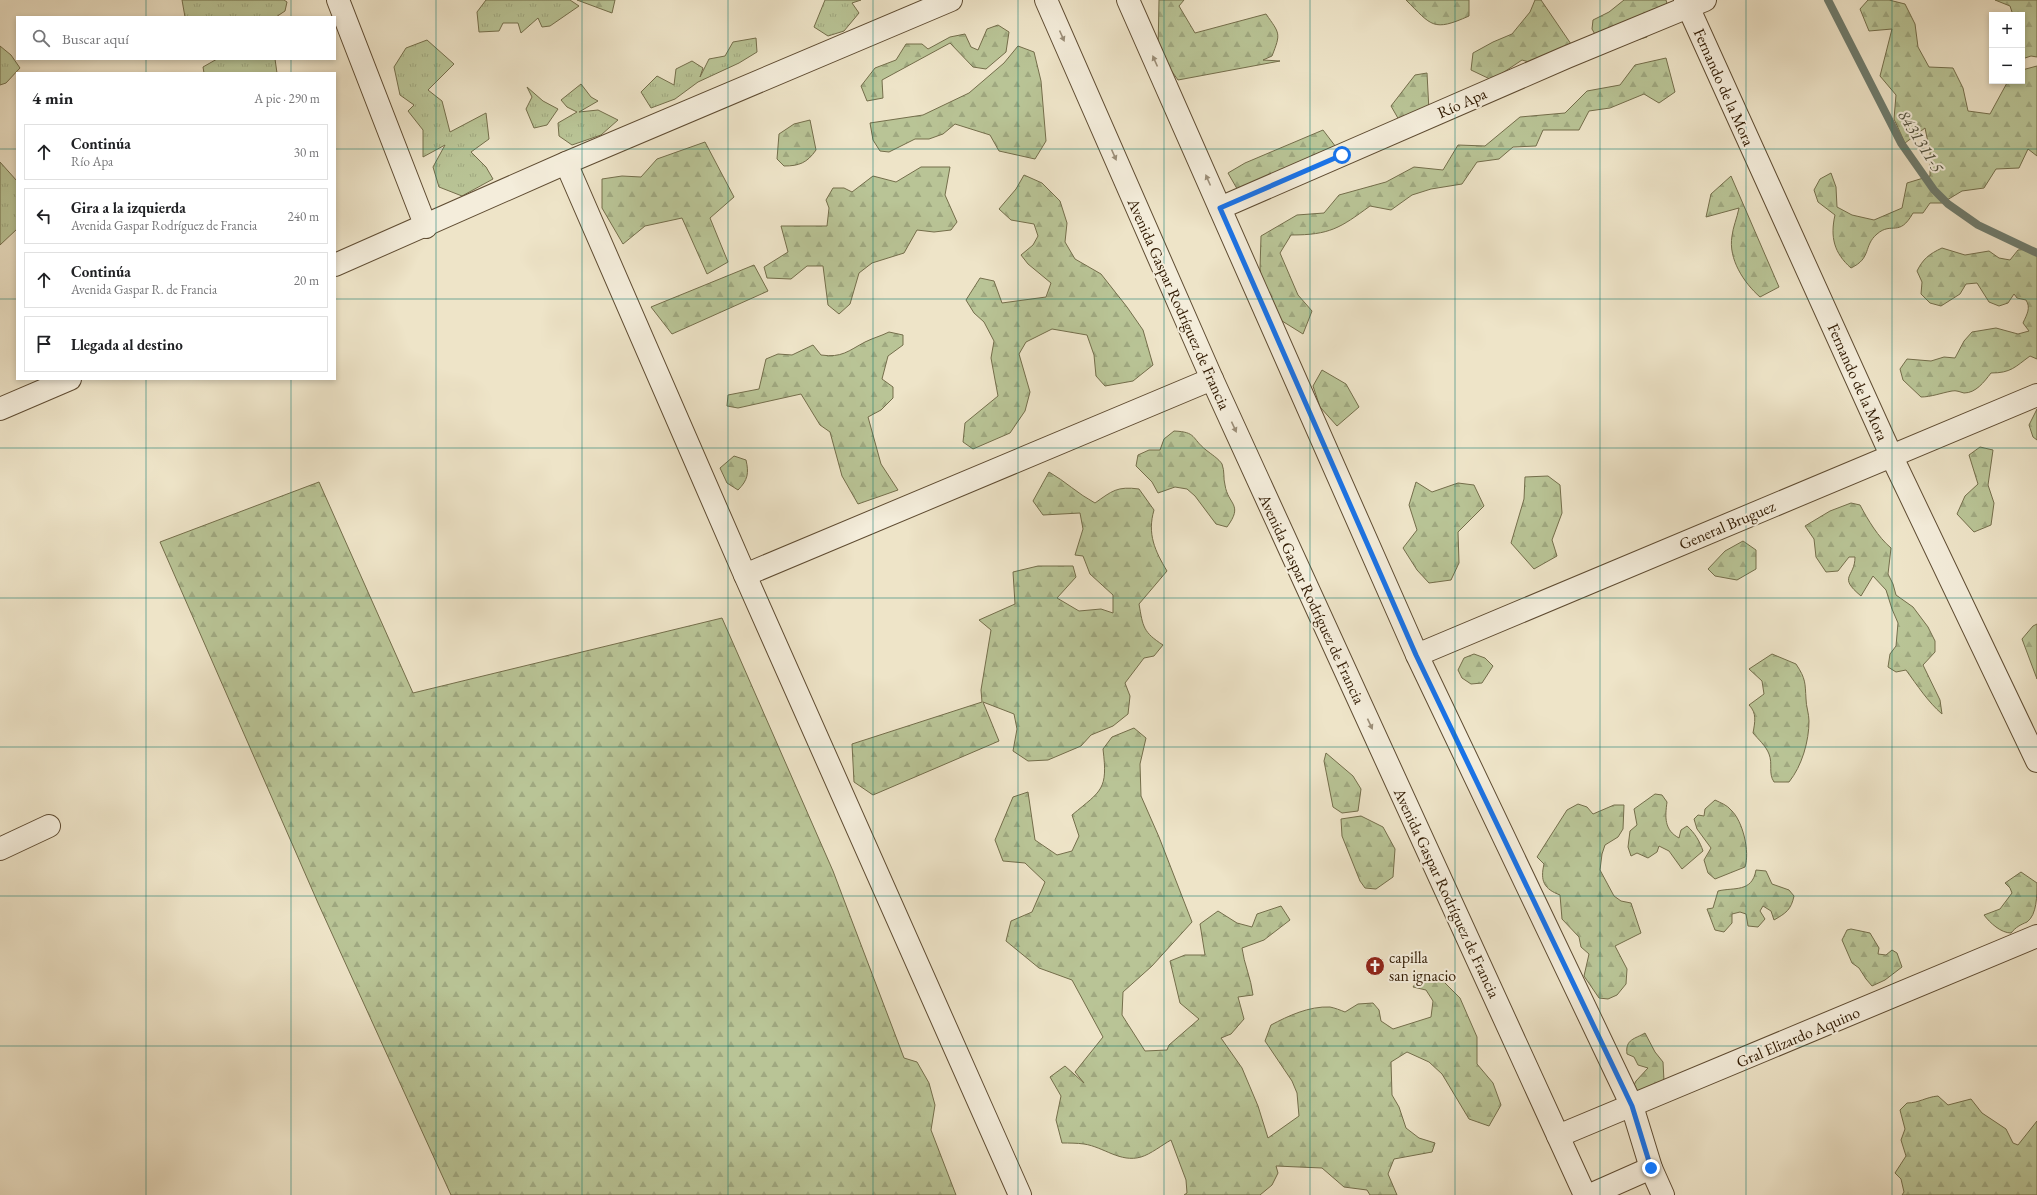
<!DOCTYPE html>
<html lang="es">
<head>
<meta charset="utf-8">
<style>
	:root { --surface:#fff; --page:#f6f6f6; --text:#202124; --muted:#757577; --line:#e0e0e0 }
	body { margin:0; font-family:"EB Garamond",serif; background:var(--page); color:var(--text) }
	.controls { position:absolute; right:12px; top:12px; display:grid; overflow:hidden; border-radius:0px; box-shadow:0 2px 6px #0003 }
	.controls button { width:36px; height:36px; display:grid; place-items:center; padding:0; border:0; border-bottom:1px solid var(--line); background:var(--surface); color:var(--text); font:20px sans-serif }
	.stop { position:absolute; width:12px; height:12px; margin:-9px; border:3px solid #1a73e8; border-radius:50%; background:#fff }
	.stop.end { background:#1a73e8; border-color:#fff; box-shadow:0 1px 4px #0008 }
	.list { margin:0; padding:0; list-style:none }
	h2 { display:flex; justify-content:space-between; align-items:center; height:52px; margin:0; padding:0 16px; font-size:17px }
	h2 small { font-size:13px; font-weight:400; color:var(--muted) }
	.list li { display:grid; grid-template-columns:26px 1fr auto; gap:12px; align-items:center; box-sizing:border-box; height:56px; margin:0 8px 8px; padding:0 8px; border:1px solid var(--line); border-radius:0px }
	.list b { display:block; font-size:15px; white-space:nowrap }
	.list p { margin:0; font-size:13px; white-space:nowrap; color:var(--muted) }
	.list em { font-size:13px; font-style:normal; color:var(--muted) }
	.icon { flex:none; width:22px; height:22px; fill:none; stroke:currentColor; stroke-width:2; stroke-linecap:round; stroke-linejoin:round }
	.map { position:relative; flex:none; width:2037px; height:1195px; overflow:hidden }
	.search { position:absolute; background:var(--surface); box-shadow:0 2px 6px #0003; left:16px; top:16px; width:320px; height:44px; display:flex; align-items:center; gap:10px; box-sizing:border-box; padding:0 14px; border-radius:0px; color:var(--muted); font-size:15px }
	.panel { position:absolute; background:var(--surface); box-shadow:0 2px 6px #0003; left:16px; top:72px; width:320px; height:308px; border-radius:0px }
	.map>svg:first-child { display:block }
	.grass { fill:url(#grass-tufts); stroke:#746e4b }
	.forest { fill:url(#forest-firs); stroke:#746e4b }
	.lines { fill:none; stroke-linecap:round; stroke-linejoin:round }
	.stream { stroke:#6f7c6e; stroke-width:8 }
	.minor-casing { stroke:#5f4c32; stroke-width:24 }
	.minor { stroke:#f4eddb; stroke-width:22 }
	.oneway { fill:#9b8e78 }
	.route { stroke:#1a73e8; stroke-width:5 }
	.grid { fill:none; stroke:#0f766e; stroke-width:1; stroke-opacity:0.55 }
	.labels { text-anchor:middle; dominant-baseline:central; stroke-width:4; stroke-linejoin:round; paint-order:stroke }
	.street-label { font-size:16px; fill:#2f1900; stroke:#f4eddb }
	.poi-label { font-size:16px; fill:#2f1900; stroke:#f4eddb; text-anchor:start }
	.water-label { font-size:17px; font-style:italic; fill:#545340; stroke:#f4eddb }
</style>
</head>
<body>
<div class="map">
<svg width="2037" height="1195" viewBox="0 0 2037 1195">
	<defs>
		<pattern id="grass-tufts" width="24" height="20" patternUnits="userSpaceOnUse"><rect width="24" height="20" fill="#b9c496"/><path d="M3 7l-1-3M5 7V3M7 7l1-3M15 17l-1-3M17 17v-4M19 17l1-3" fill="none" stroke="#9fa880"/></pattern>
		<pattern id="forest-firs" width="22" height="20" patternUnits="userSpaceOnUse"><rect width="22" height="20" fill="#b9c496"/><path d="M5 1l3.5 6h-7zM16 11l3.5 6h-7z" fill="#9fa880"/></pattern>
	</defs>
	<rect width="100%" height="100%" fill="#eee4c8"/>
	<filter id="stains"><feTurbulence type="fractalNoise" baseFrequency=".005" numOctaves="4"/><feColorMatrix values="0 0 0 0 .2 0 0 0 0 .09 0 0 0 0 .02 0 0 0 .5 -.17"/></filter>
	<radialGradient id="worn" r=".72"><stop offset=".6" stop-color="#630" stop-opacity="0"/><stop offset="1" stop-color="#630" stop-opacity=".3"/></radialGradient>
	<g class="grass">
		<path d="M182 0H284L287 2 285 11 276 17H185Z"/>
		<path d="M486 0H570L579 6 550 26 542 27 538 18 521 33 518 23H503L499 31 479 32 477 12Z"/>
		<path d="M825 0H861L852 3 859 13 844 31 828 36 814 27Z"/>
		<path d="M756 38 757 52 739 63 698 82 675 99 651 108 641 92 657 76 674 85 676 69 692 61 703 68 700 77 709 59 725 56 733 42Z"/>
		<path d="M427 40 454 64 428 90 442 101 450 132 486 113 489 139 471 152 486 167 493 179 462 196 439 187 433 167 445 145 423 157V130L408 111 414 105 400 95 394 67 406 48Z"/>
		<path d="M0 46 11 55 20 68 6 83 0 85Z"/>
		<path d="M217 59H275L277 73H204L203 67Z"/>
		<path d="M581 84 591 97 598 101 579 112 598 110 618 120 601 135 572 145 559 136 558 123 577 112 567 107 561 100Z"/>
		<path d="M527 87 543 101 558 109 547 125 534 128 526 109 532 97Z"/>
		<path d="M0 162 17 181V229L0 245Z"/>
	</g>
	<g class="forest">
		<path d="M577 0H615L612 13Z"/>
		<path d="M1159 0H1184L1179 6 1195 33 1266 14C1280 34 1281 33 1272 56L1263 60 1280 61 1178 80 1158 52Z"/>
		<path d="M1406 0H1469V16C1433 32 1432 26 1406 0Z"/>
		<path d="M1535 0H1541L1571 44 1539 65 1522 60 1492 80 1471 70 1473 53 1493 42 1512 34 1530 12Z"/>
		<path d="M1624 0H1666L1668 7 1648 16 1647 37 1624 44 1602 47 1592 29 1593 20 1609 12Z"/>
		<path d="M1868 0H1889L1905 4 1915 24 1918 47 1929 67 1953 68 1963 88 1968 111 1990 114 2008 81H2022V70L2037 66V156L2028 149 2019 168 1996 169 1984 188 1962 191 1942 203H1930L1923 213H1913C1899 238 1892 221 1877 234 1863 246 1872 258 1851 268 1834 253 1830 237 1835 215L1818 202 1814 190 1820 179 1831 173 1836 187 1837 207 1852 215 1874 220 1902 208 1907 183 1930 176V152L1925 128 1905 143 1894 119 1896 95 1880 76 1892 29 1869 31 1860 9Z"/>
		<path d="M1995 0H2037V57L2031 56 2022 59V15H2013L2010 6Z"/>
		<path d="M998 25 1009 32 1006 52 986 69 973 67 950 43 882 80 883 98 867 101 861 86 875 68 896 60 906 44H922L928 49 950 37 965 34 971 47 978 50 987 29Z"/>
		<path d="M1018 46 1034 52 1041 81 1046 141 1035 159 999 151 990 135 955 124 943 134 929 139H915L889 152 880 151 873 140 870 123 923 115 969 93 1004 63Z"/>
		<path d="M1666 58 1675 92 1659 103 1644 94 1610 108 1589 111 1579 130H1543L1536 146 1513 147 1499 159 1477 162 1462 184 1431 189 1412 195 1391 210 1370 206C1340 228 1330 235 1291 235L1280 253 1298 295 1312 311 1303 334 1266 311 1260 269 1261 236 1297 215 1324 213 1339 195 1386 182 1414 167 1443 170 1458 145 1485 146 1520 117 1565 113 1587 91 1620 85 1635 65Z"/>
		<path d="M1427 73 1429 111 1399 120 1391 106 1415 75Z"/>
		<path d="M810 120 816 150C807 163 799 166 784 166L777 159 779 134 794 124Z"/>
		<path d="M1323 130 1342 155 1240 194 1228 173 1245 163Z"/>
		<path d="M705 142 734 197 710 218 728 262 707 274 682 218 645 226 623 244 602 208V179L622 176 641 177 657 159Z"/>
		<path d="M921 167H950L945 195 957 222 951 230 934 232 917 230 904 253 872 263 859 273 850 304 839 314 828 305 823 266H807L791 279 767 278 764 267 788 252 781 226H827L829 208 826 200 833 188H844L852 192 873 176 896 182Z"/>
		<path d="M1024 175 1042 183 1060 201 1067 223 1065 242 1075 259 1101 274 1127 307 1143 330 1153 365 1133 381 1105 386 1096 376 1094 355 1087 335 1052 329 1026 342 1019 354 1030 392 1025 411 1010 433 973 449 963 442 965 423 998 396 991 358 994 341 984 322 974 313 966 300 980 278 994 281 1002 303 1046 297 1051 283 1028 264 1021 255 1033 245 1038 236 1034 224 1011 220 999 209 1016 189Z"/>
		<path d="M1731 176 1779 287 1760 297C1744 283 1728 259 1732 236 1733 227 1737 218 1739 208L1706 217 1711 194Z"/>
		<path d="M1942 248 1965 255 1989 251 1999 258 2010 260 2018 250 2030 249 2037 255V359L2030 356C2015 367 2011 373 1991 373 1984 382 1976 393 1964 393 1960 392 1956 390 1952 391 1941 393 1931 397 1921 397L1903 380 1900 369 1907 359 1931 361 1944 357 1955 358 1964 341 1972 332 1996 328 2018 334 2029 331 2023 323C2027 314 2031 308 2026 300L2017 298 2014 294 2008 303 1999 306 1989 302 1977 283 1966 284 1960 294 1941 306 1930 303 1921 294 1922 282 1917 271C1923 259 1929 254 1942 248Z"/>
		<path d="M754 265 768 291 672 334 651 307Z"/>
		<path d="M889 332 903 335V345L888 356 882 379 893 387V398L881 410 868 417 881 464 898 490 858 504 842 476 830 432 820 425 801 394 738 408 727 406 728 395 759 389 766 359 778 354 792 355 813 345 821 355C842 358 848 351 865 342 873 338 881 336 889 332Z"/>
		<path d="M1322 370 1346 384 1359 407 1337 426 1320 407 1313 386Z"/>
		<path d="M2037 409V440L2033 437 2029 425Z"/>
		<path d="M1174 431C1197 432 1191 438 1206 450 1211 454 1219 459 1222 464 1225 472 1223 478 1225 485 1228 505 1244 504 1227 527L1216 524 1195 496 1187 489 1175 487 1158 493 1152 482 1136 466 1138 455 1149 450H1160L1164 439Z"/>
		<path d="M1980 447 1993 450 1988 485 1994 503 1991 525 1974 532 1957 514 1965 496 1978 484 1969 455Z"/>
		<path d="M734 456 746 460C749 473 748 480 738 490L727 483 720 468Z"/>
		<path d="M1049 472C1065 481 1078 494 1095 503 1112 491 1117 486 1139 489L1154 510C1147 534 1155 551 1167 571L1139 604C1143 627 1143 632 1163 645L1154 656 1144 658 1125 683 1130 696 1128 714 1113 726 1091 735 1081 746 1048 760 1028 761 1013 751 1017 729 1014 714 983 702 999 741 873 795 854 782 852 744 982 702 981 690 991 630 979 620 1015 604 1013 572 1038 566H1073L1076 577 1057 598 1079 611 1101 609 1113 613V595L1090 574 1083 556 1075 555 1083 529 1080 513 1043 515 1033 501Z"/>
		<path d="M1548 476 1560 485 1562 513 1552 540 1557 556 1534 569 1511 543 1524 499 1525 477Z"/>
		<path d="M319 482 413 693 722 618 833 871 904 1058 917 1062 929 1083 935 1105 931 1130 956 1195H451L318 903 160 542Z"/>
		<path d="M1416 482 1432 492 1458 483 1474 485 1484 506 1458 532 1459 563 1451 580 1429 583 1417 570 1403 548 1417 530 1409 505Z"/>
		<path d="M1851 503 1860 505C1868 520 1878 537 1891 548L1888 574 1893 584 1896 595 1913 607 1928 627 1935 641V652L1923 665 1940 700 1942 714C1928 702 1917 685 1906 670L1896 672 1888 667 1890 654 1896 646 1898 623 1892 609 1886 590 1873 576 1861 596C1837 576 1855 578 1855 557H1849L1838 571 1826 572 1816 557 1814 539 1805 526 1830 511Z"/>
		<path d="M1743 541 1756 550V569L1737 580 1715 576 1708 569 1725 551Z"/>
		<path d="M2037 624V679L2022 639 2033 626Z"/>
		<path d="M1474 654 1485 658 1493 666 1482 683 1471 684 1462 678 1458 670 1464 658Z"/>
		<path d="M1772 654 1796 664C1806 679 1805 683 1806 699 1806 706 1809 714 1809 721 1809 741 1802 766 1789 782H1774C1768 773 1773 764 1769 754 1766 746 1758 739 1753 733 1755 722 1757 713 1749 705L1764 694 1762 681 1749 669Z"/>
		<path d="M1134 728 1146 738 1140 764 1141 796 1159 837 1192 922 1152 966 1123 992 1122 1015 1145 1051 1167 1050 1169 1045 1199 1019 1180 1003 1170 961 1185 955H1205L1200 924 1218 911 1237 923 1252 927 1257 914 1281 906 1290 920 1264 940 1242 948C1244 964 1251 978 1253 995L1238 997 1244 1019 1231 1034 1221 1038 1242 1068 1258 1106 1268 1138 1299 1116 1297 1093 1292 1081 1265 1041 1271 1025C1288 1016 1309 1006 1330 1007 1335 1008 1340 1010 1345 1012L1358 1004 1373 1003 1379 1010 1381 1021 1393 1029 1431 1017 1433 1001 1426 990 1413 987 1419 978 1439 977 1460 998 1477 1037V1064L1493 1083 1501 1105 1489 1126 1469 1119 1442 1074 1429 1062 1407 1052 1391 1062 1392 1095 1399 1107 1406 1128 1419 1138 1435 1143 1432 1152 1394 1159 1388 1174 1397 1195H1370L1367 1190 1344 1187 1322 1168 1276 1166 1278 1173 1272 1185 1260 1195H1184L1187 1193 1186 1180 1171 1140C1162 1145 1151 1154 1141 1157 1120 1163 1104 1147 1084 1144 1077 1143 1069 1143 1062 1143L1056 1120 1061 1096 1050 1077 1065 1066 1084 1083 1075 1072 1103 1037 1072 980 1039 968 1006 941 1011 921 1032 912 1045 882 1025 863 1003 861 995 840 1013 797 1028 792 1035 840 1057 855 1072 851 1079 836 1072 815C1102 790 1108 790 1103 749L1112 737Z"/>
		<path d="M1326 753 1353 776 1361 789 1358 811 1342 813 1333 807 1324 761Z"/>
		<path d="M1655 794 1662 795 1667 802C1665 817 1664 830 1679 838L1681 830 1687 826C1695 833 1700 842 1703 851L1682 869 1669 851 1659 846 1657 852 1648 858 1637 853 1631 856 1628 847 1630 831 1637 825 1634 809Z"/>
		<path d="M1715 800C1721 803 1727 805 1731 810 1743 821 1750 852 1745 867L1715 879 1708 873 1704 860 1711 848 1697 829 1694 819 1698 815 1704 816 1705 809Z"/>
		<path d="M1578 804 1587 807 1593 814 1614 805H1624L1623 829 1618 837 1605 845 1602 854 1600 870 1614 896 1621 901 1631 903 1641 933 1615 946 1627 969 1626 984 1617 995 1608 999 1599 998 1584 976 1589 954 1581 947 1579 937 1562 919 1560 895C1544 889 1540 881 1544 864L1537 857 1567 810Z"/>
		<path d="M1361 816 1383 827 1395 849 1393 877 1376 889 1365 888 1360 881 1342 836 1341 819Z"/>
		<path d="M1756 870 1766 871 1772 884 1789 890 1794 896C1791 910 1786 913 1774 920L1771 911 1763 906 1760 911 1765 919 1758 927 1748 926 1746 914 1740 912 1732 914V923L1724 932 1715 930 1707 909 1713 908 1718 891C1734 887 1752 893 1756 870Z"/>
		<path d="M2021 872 2037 883C2037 895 2037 915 2027 922 2020 925 2016 927 2011 933 2001 933 1990 923 1984 915L2000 909 2012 893 2010 888 2005 883Z"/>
		<path d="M1851 929 1870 933 1879 948 1878 954 1886 955 1892 950 1897 953 1902 967 1885 980 1872 986 1866 979 1859 968 1852 963 1842 940 1847 930Z"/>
		<path d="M1645 1033 1655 1052 1663 1062 1664 1081 1640 1095 1631 1091 1636 1081 1648 1068 1638 1065 1634 1057 1627 1054C1625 1039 1635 1039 1645 1033Z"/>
		<path d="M1938 1096 1948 1105 1971 1099 1982 1113 2006 1129 2013 1143 2018 1145 2037 1121V1195H1902L1904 1192 1901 1179 1895 1173 1906 1156 1901 1140 1905 1129 1900 1110 1907 1103C1919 1103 1926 1097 1938 1096Z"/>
	</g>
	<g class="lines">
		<path class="stream" d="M1828 0 1901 143 1934 190 1948 204 1978 225 2037 253"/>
		<g class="minor-casing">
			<g id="minor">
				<path d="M338 0 426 227"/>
				<path d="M1046 0 1212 379 1585 1195"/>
				<path d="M1128 0 1417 655 1632 1106 1651 1168 1663 1195"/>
				<path d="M1685 0 1891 455 2037 761"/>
				<path d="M566 163 745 575 1020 1195"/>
				<path d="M1220 208 1567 57 1705 0"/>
				<path d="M335 265 566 163 951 0"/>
				<path d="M0 409 70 379"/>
				<path d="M745 575 1212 379"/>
				<path d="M1417 655 2037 395"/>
				<path d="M0 849 49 826"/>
				<path d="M1558 1136 2037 936"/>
				<path d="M1590 1195 1651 1168"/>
			</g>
		</g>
		<use href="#minor" class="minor"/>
	</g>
	<defs><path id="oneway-solid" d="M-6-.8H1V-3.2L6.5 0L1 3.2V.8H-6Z"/></defs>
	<g class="oneway">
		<use href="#oneway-solid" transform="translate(1062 36) rotate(66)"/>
		<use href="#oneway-solid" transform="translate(1155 61) rotate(-114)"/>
		<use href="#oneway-solid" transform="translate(1114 155) rotate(66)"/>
		<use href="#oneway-solid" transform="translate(1208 180) rotate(-114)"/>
		<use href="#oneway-solid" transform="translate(1234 427) rotate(65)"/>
		<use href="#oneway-solid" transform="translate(1370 724) rotate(65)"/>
	</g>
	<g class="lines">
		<path class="route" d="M1342 155 1220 208 1416 655 1632 1106 1651 1168"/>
	</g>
	<path class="grid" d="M146 0V17M291 0V17M436 0V1195M582 0V1195M728 0V1195M873 0V1195M1018 0V1195M1164 0V1195M1310 0V1195M1455 0V1195M1600 0V1195M1746 0V1195M1892 0V1195M146 59V73M291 59V73M0 149H17M335 149H2037M0 299H17M335 299H2037M146 379V1195M291 379V1195M0 448H2037M0 598H2037M0 747H2037M0 896H2037M0 1046H2037"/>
	<defs>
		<g id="church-disc" transform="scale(1)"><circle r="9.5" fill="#8f2418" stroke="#f4eddb"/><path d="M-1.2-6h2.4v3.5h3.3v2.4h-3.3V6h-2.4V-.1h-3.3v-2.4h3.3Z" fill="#fff"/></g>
	</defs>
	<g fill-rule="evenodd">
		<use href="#church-disc" x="1375" y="966"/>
	</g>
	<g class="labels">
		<g class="street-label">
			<text transform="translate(1724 87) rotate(66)">Fernando de la Mora</text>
			<text transform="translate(1462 103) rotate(-24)">Río Apa</text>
			<text transform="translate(1179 304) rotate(66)">Avenida Gaspar Rodríguez de Francia</text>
			<text transform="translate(1858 382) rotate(66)">Fernando de la Mora</text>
			<text transform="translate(1727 525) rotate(-23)">General Bruguez</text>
			<text transform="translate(1312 599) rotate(65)">Avenida Gaspar Rodríguez de Francia</text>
			<text transform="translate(1447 893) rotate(65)">Avenida Gaspar Rodríguez de Francia</text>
			<text transform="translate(1798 1037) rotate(-23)">Gral Elizardo Aquino</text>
		</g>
		<g class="poi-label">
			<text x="1389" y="957">capilla<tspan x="1389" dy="18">san ignacio</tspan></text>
		</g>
		<g class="water-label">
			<text transform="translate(1921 141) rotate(58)">8431311-5</text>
		</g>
	</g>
	<rect width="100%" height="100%" filter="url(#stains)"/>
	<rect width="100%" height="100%" fill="url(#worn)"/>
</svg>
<div class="controls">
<button>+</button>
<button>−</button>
</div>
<div class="stop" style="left:1342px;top:155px"></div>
<div class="stop end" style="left:1651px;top:1168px"></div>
<div class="search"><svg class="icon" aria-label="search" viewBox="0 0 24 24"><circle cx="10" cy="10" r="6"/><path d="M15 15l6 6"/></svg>Buscar aquí</div>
<section class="panel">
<h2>4 min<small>A pie · 290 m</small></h2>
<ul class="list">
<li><svg class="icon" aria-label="ahead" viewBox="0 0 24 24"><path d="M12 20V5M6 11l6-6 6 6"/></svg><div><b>Continúa</b><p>Río Apa</p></div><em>30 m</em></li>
<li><svg class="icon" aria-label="left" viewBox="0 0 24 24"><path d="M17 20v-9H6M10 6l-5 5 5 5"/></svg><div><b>Gira a la izquierda</b><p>Avenida Gaspar Rodríguez de Francia</p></div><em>240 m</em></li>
<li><svg class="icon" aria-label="ahead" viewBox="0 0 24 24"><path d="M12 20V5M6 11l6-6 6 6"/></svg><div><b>Continúa</b><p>Avenida Gaspar R. de Francia</p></div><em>20 m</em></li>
<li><svg class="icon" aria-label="arrive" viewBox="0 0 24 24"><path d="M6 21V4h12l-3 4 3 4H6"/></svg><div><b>Llegada al destino</b></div></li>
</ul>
</section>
</div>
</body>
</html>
